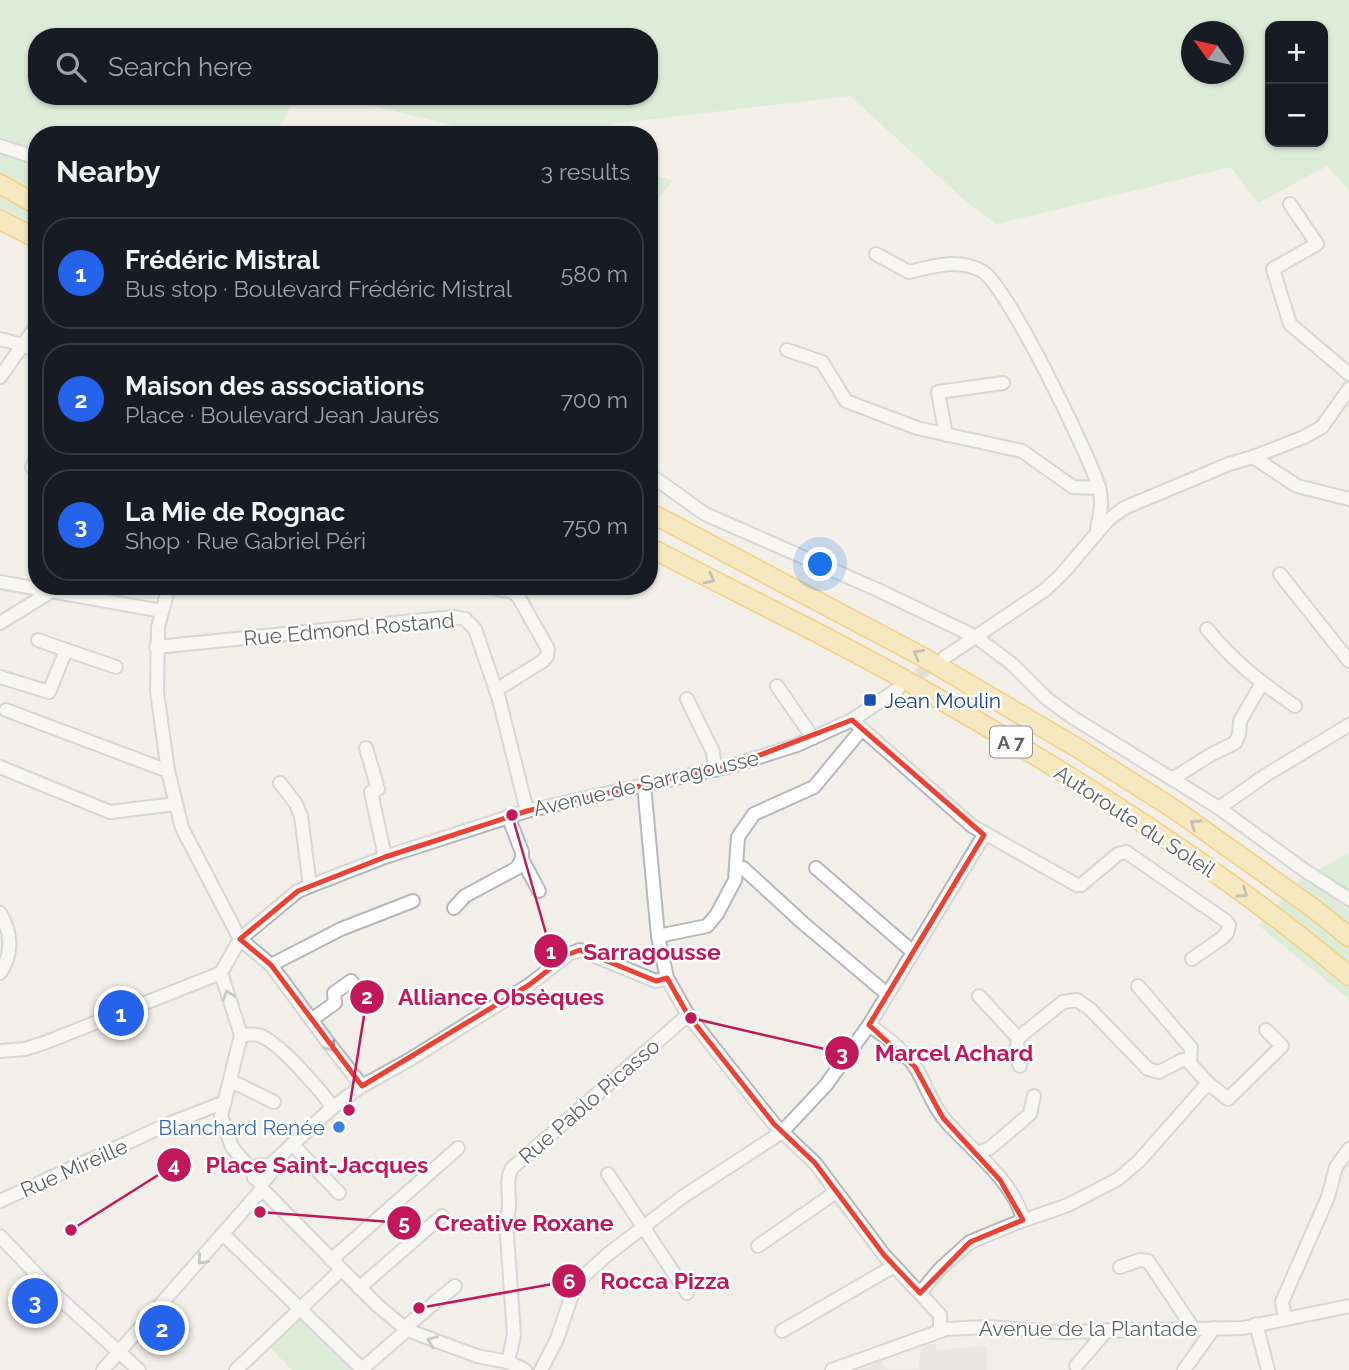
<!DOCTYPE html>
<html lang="en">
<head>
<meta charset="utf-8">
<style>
	:root { --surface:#171b24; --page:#20242c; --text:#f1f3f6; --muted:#9ea1a6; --line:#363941; --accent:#2563eb }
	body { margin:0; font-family:Raleway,sans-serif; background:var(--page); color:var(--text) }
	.controls { position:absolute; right:21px; top:21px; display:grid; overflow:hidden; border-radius:14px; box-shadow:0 2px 5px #0004 }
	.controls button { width:63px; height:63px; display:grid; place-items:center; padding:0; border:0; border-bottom:2px solid var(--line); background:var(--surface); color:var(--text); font:35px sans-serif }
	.compass { position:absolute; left:1181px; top:21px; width:63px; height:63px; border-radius:50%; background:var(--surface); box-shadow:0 2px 5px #0004; rotate:303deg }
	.you { position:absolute; left:821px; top:565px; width:24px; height:24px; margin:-18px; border:5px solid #fff; border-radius:50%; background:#1a73e8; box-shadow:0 0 0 10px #1a73e833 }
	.badge { display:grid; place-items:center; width:46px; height:46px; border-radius:50%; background:var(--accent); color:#fff; font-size:23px; font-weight:700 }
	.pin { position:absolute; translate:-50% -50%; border:4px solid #fff; box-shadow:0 2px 7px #0006 }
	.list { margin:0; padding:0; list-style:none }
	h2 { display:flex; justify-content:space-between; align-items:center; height:91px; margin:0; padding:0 28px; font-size:30px }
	h2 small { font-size:23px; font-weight:400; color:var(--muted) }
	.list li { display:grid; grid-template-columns:46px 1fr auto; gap:21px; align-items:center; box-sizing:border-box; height:112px; margin:0 14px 14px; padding:0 14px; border:2px solid var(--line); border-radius:28px }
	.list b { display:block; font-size:26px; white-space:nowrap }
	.list p { margin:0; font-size:23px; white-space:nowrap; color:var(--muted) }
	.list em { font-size:23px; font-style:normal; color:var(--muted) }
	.icon { flex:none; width:38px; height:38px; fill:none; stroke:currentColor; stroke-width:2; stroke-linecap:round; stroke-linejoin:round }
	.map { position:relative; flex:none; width:1349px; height:1370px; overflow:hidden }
	.search { position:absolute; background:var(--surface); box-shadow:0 2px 5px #0004; left:28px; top:28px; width:630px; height:77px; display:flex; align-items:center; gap:18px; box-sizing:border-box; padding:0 24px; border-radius:28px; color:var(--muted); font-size:26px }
	.panel { position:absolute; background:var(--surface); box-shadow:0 2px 5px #0004; left:28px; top:126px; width:630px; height:469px; border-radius:28px }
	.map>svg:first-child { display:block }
	.education { fill:#e1ded6 }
	.green { fill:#c5e8c5; fill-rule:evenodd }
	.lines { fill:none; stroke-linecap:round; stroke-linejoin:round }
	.minor-tunnel { stroke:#ccccc8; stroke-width:12; stroke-dasharray:12 6; stroke-linecap:butt }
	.minor-casing { stroke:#b5b8bc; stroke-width:16 }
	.highway-casing { stroke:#f9ab00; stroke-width:21 }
	.minor { stroke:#fff; stroke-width:12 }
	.highway { stroke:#fde293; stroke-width:18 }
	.oneway { stroke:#8e8975 }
	.oneway2 { stroke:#979a9d }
	.marked { fill:none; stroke:#ea4335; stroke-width:5; stroke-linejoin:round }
	.transit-dot { fill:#1a4fb4; stroke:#fff; stroke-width:2.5 }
	.shop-dot { fill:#3f7fe0; stroke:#fff; stroke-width:2.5 }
	.labels { text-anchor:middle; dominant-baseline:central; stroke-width:5; stroke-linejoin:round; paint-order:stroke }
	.shield { fill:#fff; stroke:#8f9295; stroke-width:2 }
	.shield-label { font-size:19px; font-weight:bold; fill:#5f6368 }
	.street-label { font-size:21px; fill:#5f6368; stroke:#fff }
	.transit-label { font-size:21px; fill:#164399; stroke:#fff; text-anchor:start }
	.shop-label { font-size:21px; fill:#366cbe; stroke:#fff; text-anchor:end }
	.leader { fill:none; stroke:#c2185b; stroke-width:2.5 }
	.callout-dot { fill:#c2185b; stroke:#fff; stroke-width:2.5 }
	.mark-label { font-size:21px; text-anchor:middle; font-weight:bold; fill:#fff }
	.callout-label { font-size:23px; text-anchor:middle; font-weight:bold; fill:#c2185b; stroke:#fff; stroke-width:5; stroke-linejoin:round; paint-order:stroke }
</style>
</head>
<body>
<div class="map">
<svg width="1349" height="1370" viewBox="0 0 1349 1370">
	<rect width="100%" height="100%" fill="#f1efe8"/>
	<path class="education" d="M935 1343 937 1350 987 1346V1370H860L882 1361 885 1369H919L920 1352 922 1351 923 1345Z"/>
	<g class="green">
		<path d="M0 0H1349V190L1327 166 1258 203 1231 167 996 224 961 197 850 96 610 124 606 135H493L332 96H649V37H37V96H295L277 135H37V244L0 222ZM1270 26H1323V142H1270ZM1192 32H1234V74H1192Z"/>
		<path d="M649 174 673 180 651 208H649Z"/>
		<path d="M1349 853V999L1258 925 1298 881Z"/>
		<path d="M301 1316 353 1370H292L269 1346Z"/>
	</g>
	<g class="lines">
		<path class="minor-tunnel" d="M903 685 940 660"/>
		<g class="minor-casing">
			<g id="minor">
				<path d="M0 146 37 158"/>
				<path d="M1290 204 1317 244 1273 269 1290 324 1349 374"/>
				<path d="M649 235V236"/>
				<path d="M876 254 909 272C933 266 958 258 982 271 1007 285 1088 453 1099 487 1103 501 1101 514 1097 528"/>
				<path d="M0 339 23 345 37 351"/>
				<path d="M787 350 822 362 846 401 917 428 1022 451 1073 487 1099 488"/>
				<path d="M0 377 37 325"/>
				<path d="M946 435 938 392 1003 383"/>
				<path d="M1253 457 1297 486 1349 499"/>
				<path d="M32 467 37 458"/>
				<path d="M649 474 705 514 878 590 976 637 1012 664 1046 698 1072 717 1219 808 1304 870 1349 899"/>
				<path d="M1280 574 1349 661"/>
				<path d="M0 582 162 611"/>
				<path d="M169 586 158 627 157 692 168 771 182 828 240 939 271 965 330 1045 362 1086"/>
				<path d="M479 586 511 591 518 596 548 649 547 656 543 661 496 690"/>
				<path d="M0 623 52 591"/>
				<path d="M1207 629C1235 663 1259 681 1295 706"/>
				<path d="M156 647 454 617 465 619 475 629 499 699 527 811"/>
				<path d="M66 650 116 667"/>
				<path d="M944 658 1045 590 1062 574 1108 520 1124 508 1229 464 1253 457 1304 437 1322 427 1349 389"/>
				<path d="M0 677 49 692 66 650 38 640"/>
				<path d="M777 686 813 738"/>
				<path d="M687 699 713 752 715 770"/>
				<path d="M6 710 168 771"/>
				<path d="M852 720 972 826 1077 885H1081L1118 854 1126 852 1226 921 1229 925 1227 933 1222 938 1192 959"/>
				<path d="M366 748 378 789 371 792 385 857"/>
				<path d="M0 767 110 812 175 804"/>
				<path d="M1172 779 1212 754 1235 743 1239 734 1240 721 1262 683"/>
				<path d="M280 783 296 804 301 816 310 886"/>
				<path d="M644 785 658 936 667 978 688 1015 774 1124 815 1163 884 1255 940 1315V1331"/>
				<path d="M1219 808 1266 775 1349 725"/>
				<path d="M522 859 539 891"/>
				<path d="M743 868 803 923 887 994"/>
				<path d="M816 868 913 952"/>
				<path d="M454 908 465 896 517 868 522 859V852L508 816"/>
				<path d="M0 913C12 933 13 954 0 973"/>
				<path d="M658 936 707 926 717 914 735 880 738 837 754 814 814 787 862 729"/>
				<path d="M271 965 341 929 413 901"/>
				<path d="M221 973 241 1035 221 1116 232 1147 253 1172 254 1178 259 1181H264L270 1174 269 1169 264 1165 257 1166 253 1172"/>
				<path d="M1138 986 1191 1048 1190 1062"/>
				<path d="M979 996 1018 1038 1063 1002 1077 1000 1090 1009 1148 1069 1159 1072 1182 1060H1187L1208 1083 1228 1099 1282 1046 1266 1030"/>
				<path d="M311 1020 335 1003 334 993 351 981 369 1005"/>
				<path d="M869 1025C886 1037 904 1050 916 1068 926 1085 932 1105 945 1120 969 1148 1015 1182 1023 1220"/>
				<path d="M241 1035C246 1035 253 1034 258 1035 278 1040 319 1089 333 1107"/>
				<path d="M1018 1038 1016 1056 1020 1066"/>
				<path d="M0 1051 25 1049 44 1043 221 973 240 939 298 891 310 886 385 857 527 811 731 766 797 745 852 720 898 689"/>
				<path d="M231 1081 274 1102"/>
				<path d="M292 1144 339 1193"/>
				<path d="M977 1153 990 1148 1030 1114 1034 1096"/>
				<path d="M268 1167 333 1107 362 1086 409 1060 529 985 569 954 580 950 656 981 667 978"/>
				<path d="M608 1174 687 1293"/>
				<path d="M259 1181 262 1189 377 1305 407 1330 477 1356 508 1362 525 1370"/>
				<path d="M0 1201 168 1124 225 1102"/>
				<path d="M224 1235 362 1369 407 1330 409 1324 455 1286"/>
				<path d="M0 1236 58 1297 139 1370"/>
				<path d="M758 1246 836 1192"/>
				<path d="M331 1260 458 1148"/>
				<path d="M1120 1267 1140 1260 1148 1261 1193 1328"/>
				<path d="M359 1288 442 1216"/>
				<path d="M920 1293 940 1269 970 1242 1016 1223 1068 1205 1118 1179 1139 1161 1208 1083"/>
				<path d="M1285 1318 1282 1302 1328 1197 1336 1167 1349 1149"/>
				<path d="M1256 1324 1268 1370"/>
				<path d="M782 1331 894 1266"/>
				<path d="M508 1362 514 1335 506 1221C514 1201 503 1184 512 1168L688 1015"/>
				<path d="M1076 1366 1107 1330"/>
				<path d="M103 1370 262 1189"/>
				<path d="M236 1370 341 1270"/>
				<path d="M541 1370 557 1339 576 1283 607 1255 681 1198 782 1132 826 1085 869 1025 984 835"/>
				<path d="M832 1370 946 1329 987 1327 1059 1332 1243 1328 1349 1306"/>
				<path d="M1184 1370 1214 1328"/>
			</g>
		</g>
		<g class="highway-casing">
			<g id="highway">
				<path d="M0 184 37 205"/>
				<path d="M0 220 37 239"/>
				<path d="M649 512 921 656 1081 750 1177 811 1313 908 1349 937"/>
				<path d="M649 547C739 594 830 637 918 687 1068 772 1216 864 1349 976"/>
			</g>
		</g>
		<use href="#minor" class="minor"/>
		<use href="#highway" class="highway"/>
	</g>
	<defs><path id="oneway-chevron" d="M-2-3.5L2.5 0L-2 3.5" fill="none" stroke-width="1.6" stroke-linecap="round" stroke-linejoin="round" transform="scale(1.75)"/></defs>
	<g class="oneway">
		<use href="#oneway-chevron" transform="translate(710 579) rotate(27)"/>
		<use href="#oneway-chevron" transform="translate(918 654) rotate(-151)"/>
		<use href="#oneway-chevron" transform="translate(1195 824) rotate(-145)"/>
		<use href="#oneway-chevron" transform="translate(1243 893) rotate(35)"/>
	</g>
	<g class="oneway2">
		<use href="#oneway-chevron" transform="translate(228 995) rotate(-108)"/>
		<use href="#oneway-chevron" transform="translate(331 1047) rotate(53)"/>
		<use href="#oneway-chevron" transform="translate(202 1260) rotate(131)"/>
		<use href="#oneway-chevron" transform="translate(432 1341) rotate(-158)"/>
	</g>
	<path d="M0 0H1349V1370H0ZM852 720 984 835 869 1025 915 1067 943 1118 1000 1180 1023 1220 970 1242 920 1293 884 1255 815 1163 774 1124 688 1015 667 978 656 981 580 950 569 954 529 985 362 1086 271 965 240 939 298 891 385 857 527 811 731 766Z" fill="#f1efe8" fill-opacity=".55" fill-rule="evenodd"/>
	<path class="marked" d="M852 720 984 835 869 1025 915 1067 943 1118 1000 1180 1023 1220 970 1242 920 1293 884 1255 815 1163 774 1124 688 1015 667 978 656 981 580 950 569 954 529 985 362 1086 271 965 240 939 298 891 385 857 527 811 731 766Z"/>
	<rect class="transit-dot" x="863" y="693" width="14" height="14" rx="3.5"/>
	<circle class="shop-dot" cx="339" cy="1127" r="7"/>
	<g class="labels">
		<rect class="shield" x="990" y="726.5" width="42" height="31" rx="5"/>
		<g class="shield-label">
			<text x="1011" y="742">A 7</text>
		</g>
		<g class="street-label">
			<text transform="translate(349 629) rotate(-5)">Rue Edmond Rostand</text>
			<text transform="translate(646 783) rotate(-13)">Avenue de Sarragousse</text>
			<text transform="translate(1135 821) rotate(33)">Autoroute du Soleil</text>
			<text transform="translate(589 1101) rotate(-41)">Rue Pablo Picasso</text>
			<text transform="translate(74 1168) rotate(-24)">Rue Mireille</text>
			<text x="1088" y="1328">Avenue de la Plantade</text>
		</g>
		<g class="transit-label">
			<text x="884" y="700">Jean Moulin</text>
		</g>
		<g class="shop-label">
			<text x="325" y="1127">Blanchard Renée</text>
		</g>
	</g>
	<path class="leader" d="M512 815L551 951M349 1110L367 997M691 1018L842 1053M71 1230L174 1165M260 1212L404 1223M419 1308L569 1281"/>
	<g class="callout-dot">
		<circle cx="512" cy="815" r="7"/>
		<circle cx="349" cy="1110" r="7"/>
		<circle cx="691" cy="1018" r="7"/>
		<circle cx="71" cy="1230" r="7"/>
		<circle cx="260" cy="1212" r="7"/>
		<circle cx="419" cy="1308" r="7"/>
		<circle cx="551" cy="951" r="18"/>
		<circle cx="367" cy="997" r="18"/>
		<circle cx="842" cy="1053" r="18"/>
		<circle cx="174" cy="1165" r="18"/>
		<circle cx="404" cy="1223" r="18"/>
		<circle cx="569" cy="1281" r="18"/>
	</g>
	<g class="mark-label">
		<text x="551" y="959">1</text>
		<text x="367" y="1004">2</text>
		<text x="842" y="1061">3</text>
		<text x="174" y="1172">4</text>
		<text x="404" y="1230">5</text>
		<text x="569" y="1289">6</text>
	</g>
	<g class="callout-label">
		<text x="652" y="960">Sarragousse</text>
		<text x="501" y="1005">Alliance Obsèques</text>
		<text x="954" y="1061">Marcel Achard</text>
		<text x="317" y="1173">Place Saint-Jacques</text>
		<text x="524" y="1231">Creative Roxane</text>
		<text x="665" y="1289">Rocca Pizza</text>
	</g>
</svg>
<div class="controls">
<button>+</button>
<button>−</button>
</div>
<svg class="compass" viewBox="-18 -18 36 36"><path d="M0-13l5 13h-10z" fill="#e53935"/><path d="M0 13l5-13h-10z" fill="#9ea1a6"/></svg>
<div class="you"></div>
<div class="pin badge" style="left:121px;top:1013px">1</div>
<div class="pin badge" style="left:162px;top:1328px">2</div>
<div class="pin badge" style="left:35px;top:1301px">3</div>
<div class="search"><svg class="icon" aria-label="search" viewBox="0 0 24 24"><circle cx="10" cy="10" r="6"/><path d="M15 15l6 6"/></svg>Search here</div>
<section class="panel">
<h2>Nearby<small>3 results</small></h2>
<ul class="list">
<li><span class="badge">1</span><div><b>Frédéric Mistral</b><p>Bus stop · Boulevard Frédéric Mistral</p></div><em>580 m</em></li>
<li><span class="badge">2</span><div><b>Maison des associations</b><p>Place · Boulevard Jean Jaurès</p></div><em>700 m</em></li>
<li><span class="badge">3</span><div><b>La Mie de Rognac</b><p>Shop · Rue Gabriel Péri</p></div><em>750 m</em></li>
</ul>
</section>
</div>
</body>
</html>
